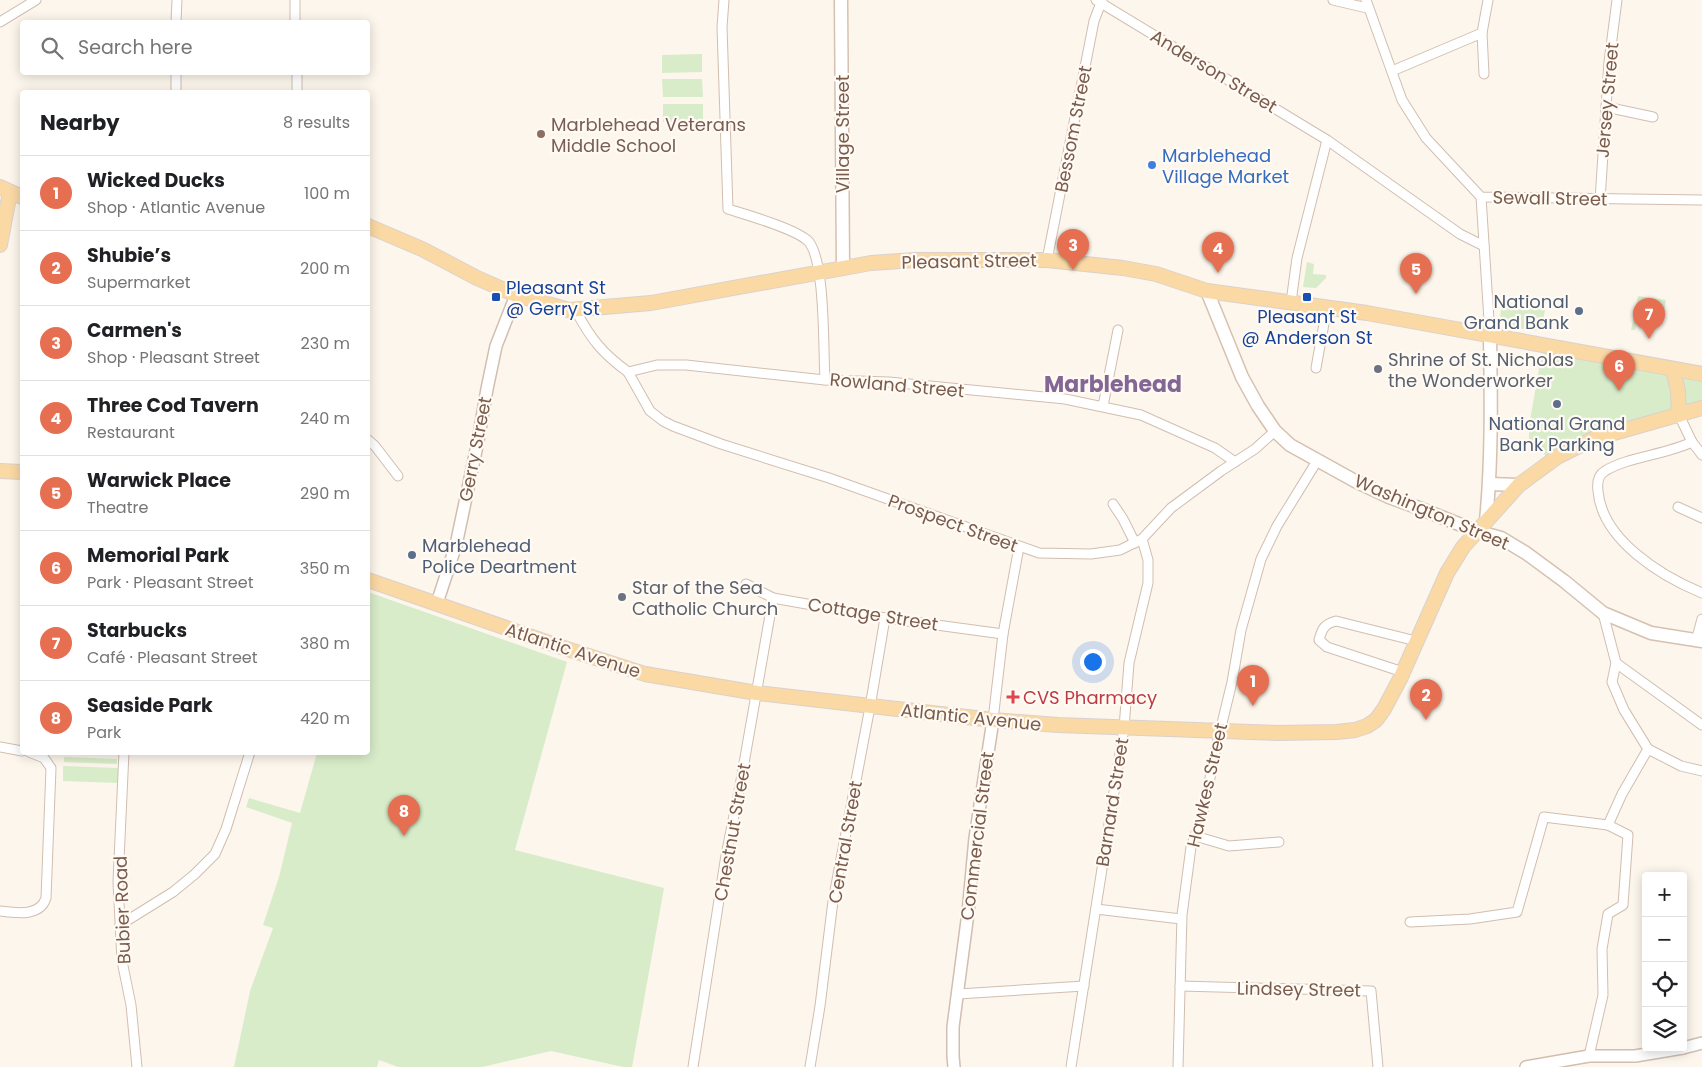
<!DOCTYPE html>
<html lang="en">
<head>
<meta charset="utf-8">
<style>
	:root { --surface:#fff; --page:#f2f2f2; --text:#202124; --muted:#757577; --line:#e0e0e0; --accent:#e76f51 }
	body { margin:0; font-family:Poppins,sans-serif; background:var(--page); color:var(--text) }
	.controls { position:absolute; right:15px; bottom:15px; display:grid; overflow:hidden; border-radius:5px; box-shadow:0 2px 12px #0003 }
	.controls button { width:45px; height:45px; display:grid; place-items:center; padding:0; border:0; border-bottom:1px solid var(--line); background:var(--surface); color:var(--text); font:25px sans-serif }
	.you { position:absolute; left:1092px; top:661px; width:18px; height:18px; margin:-12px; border:4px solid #fff; border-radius:50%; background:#1a73e8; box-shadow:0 0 0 8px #1a73e833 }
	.badge { display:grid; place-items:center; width:32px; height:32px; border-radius:50%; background:var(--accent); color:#fff; font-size:16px; font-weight:700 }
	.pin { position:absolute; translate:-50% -41px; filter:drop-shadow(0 1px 2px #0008) }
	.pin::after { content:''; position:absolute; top:26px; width:18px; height:15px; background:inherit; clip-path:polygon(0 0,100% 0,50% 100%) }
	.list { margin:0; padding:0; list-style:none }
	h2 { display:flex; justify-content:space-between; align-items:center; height:65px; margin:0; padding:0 20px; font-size:21px }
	h2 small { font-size:16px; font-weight:400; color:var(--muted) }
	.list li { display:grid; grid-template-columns:32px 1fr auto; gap:15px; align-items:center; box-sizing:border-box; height:75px; padding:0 20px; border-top:1px solid var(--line) }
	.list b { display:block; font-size:19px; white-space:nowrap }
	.list p { margin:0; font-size:16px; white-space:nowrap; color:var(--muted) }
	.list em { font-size:16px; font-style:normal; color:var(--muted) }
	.icon { flex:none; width:28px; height:28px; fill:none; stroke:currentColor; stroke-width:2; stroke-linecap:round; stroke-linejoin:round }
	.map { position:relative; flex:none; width:1702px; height:1067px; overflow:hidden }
	.search { position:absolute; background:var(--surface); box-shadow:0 2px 12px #0003; left:20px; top:20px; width:350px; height:55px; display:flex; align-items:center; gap:12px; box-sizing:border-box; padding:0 18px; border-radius:5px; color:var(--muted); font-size:19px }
	.panel { position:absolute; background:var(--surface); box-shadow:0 2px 12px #0003; left:20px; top:90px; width:350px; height:665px; border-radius:5px }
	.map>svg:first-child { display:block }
	.green { fill:#d8ecc9 }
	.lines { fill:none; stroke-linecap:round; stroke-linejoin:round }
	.minor-casing { stroke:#d1beb0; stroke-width:11 }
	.tertiary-casing { stroke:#d1beb0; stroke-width:14 }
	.secondary-casing { stroke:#d6c0b0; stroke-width:15 }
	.primary-casing { stroke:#dad1cd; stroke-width:16 }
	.minor { stroke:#fff; stroke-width:9 }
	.tertiary { stroke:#fff; stroke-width:11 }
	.secondary { stroke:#fff; stroke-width:12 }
	.primary { stroke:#fbd9a5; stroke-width:14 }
	.education-dot { fill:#8d6e63; stroke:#fffaf3; stroke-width:2 }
	.shop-dot { fill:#3f7fe0; stroke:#fffaf3; stroke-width:2 }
	.transit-dot { fill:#1a4fb4; stroke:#fffaf3; stroke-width:2 }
	.service-dot { fill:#5c6f8a; stroke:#fffaf3; stroke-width:2 }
	.worship-dot { fill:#6b7280; stroke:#fffaf3; stroke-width:2 }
	.health-dot { fill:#e0444e; stroke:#fffaf3; stroke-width:2 }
	.labels { text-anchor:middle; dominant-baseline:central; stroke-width:4.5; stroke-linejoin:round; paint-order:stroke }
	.street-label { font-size:18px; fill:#7a5c4d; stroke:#fffaf3 }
	.education-label { font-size:18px; fill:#785e54; stroke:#fffaf3; text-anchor:start }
	.shop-label { font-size:18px; fill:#366cbe; stroke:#fffaf3; text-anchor:start }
	.transit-label { font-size:18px; fill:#164399; stroke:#fffaf3; text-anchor:start }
	.service-label { font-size:18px; fill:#4e5e75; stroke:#fffaf3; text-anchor:end }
	.worship-label { font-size:18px; fill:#5b616d; stroke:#fffaf3; text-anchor:start }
	.health-label { font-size:18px; fill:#be3a42; stroke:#fffaf3; text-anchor:start }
	.district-label { font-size:22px; font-weight:bold; fill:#846695; stroke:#fffaf3 }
</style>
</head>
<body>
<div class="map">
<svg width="1702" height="1067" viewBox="0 0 1702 1067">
	<rect width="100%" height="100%" fill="#fdf6ec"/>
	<g class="green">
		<path d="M702 54V72L662 73V55Z"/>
		<path d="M662 79H702L703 97H663Z"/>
		<rect x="663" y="104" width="40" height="18"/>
		<path d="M1307 262 1314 264 1313 274 1326 275V278L1316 288 1303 287Z"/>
		<path d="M1638 296 1666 300 1662 323 1637 320 1635 330H1631Z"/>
		<path d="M1502 302 1545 310C1543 319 1544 328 1534 331L1506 326 1500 318Z"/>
		<path d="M1543 346 1702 374V408L1623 430 1549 463 1537 440H1529V426Z"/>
		<path d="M368 592 567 662 515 850 664 888 632 1067H623L551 1051 482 1067H398L379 1060 377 1067H234L250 991 273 928 263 925 279 877 292 823 246 807 249 798 300 813 317 753 368 752Z"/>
		<path d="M64 757 117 759V764L64 762Z"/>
		<path d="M63 766 118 768V783L63 781Z"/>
	</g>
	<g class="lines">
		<g class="minor-casing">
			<g id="minor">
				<path d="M295 0V22"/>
				<path d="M724 0 722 27 728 209C747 215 793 228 807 240 826 256 823 352 825 380"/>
				<path d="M1096 0 1327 140 1460 234 1484 246"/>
				<path d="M1333 0 1367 8"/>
				<path d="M1366 0 1402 100 1426 138 1481 197 1702 200"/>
				<path d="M0 22 36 0"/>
				<path d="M176 22 177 0"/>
				<path d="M1482 33 1484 74"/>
				<path d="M1392 71 1482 33 1488 0"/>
				<path d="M297 72V92"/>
				<path d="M176 92V72"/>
				<path d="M1606 107 1653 117"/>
				<path d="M1481 197 1490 336"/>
				<path d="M1600 200 1609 62 1617 0"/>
				<path d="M1047 260 1094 21 1102 0"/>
				<path d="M1291 302 1297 258 1327 140"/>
				<path d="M576 311C591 339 602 353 628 372L657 365H686L825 380 889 382 1065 399 1141 415 1215 448 1235 462"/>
				<path d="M1316 368 1327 307"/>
				<path d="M628 372 650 411 663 421 673 426 721 444 829 478 1039 553 1091 554 1120 550 1142 539 1171 508 1221 471 1255 449 1275 431"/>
				<path d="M1103 406 1118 330"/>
				<path d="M1679 415 1692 442 1702 455"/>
				<path d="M368 440 375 446 398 476"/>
				<path d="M1692 442C1665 455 1627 457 1605 471 1598 475 1597 483 1598 491 1602 540 1661 576 1702 593"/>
				<path d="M1113 504 1123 519 1135 543"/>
				<path d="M1678 507 1702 518"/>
				<path d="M746 584 773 598 885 618 1003 634"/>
				<path d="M1603 613 1616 663 1702 725"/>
				<path d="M1696 641 1702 619"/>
				<path d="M1616 663 1612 682 1624 710 1648 749 1681 766 1702 771"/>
				<path d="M1403 672 1327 647 1319 640C1322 629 1324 624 1336 621L1416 641"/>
				<path d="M993 720 1003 634 1019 547"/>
				<path d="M0 747 22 751"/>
				<path d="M124 752 118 882 122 961 131 1005 137 1067"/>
				<path d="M1195 836 1229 846 1279 842"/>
				<path d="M1096 909 1181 919"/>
				<path d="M0 911C16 913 40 917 46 898L51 768 44 758 29 752"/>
				<path d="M1410 922 1470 919 1517 912 1544 817 1608 825"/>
				<path d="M120 925 173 892 195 874 215 854 226 829 250 752"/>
				<path d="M1180 986 1371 991 1378 1067"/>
				<path d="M958 994 1084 986"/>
				<path d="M1589 1056 1603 995 1602 949 1608 914 1623 905 1628 835 1608 825 1622 794 1648 749"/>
				<path d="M693 1067 726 855 740 786 773 598"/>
				<path d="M810 1067 820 1006 833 901 870 707 885 618"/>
				<path d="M1071 1067 1124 728 1129 663 1148 583V560L1142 539"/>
				<path d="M1178 1067 1182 915 1191 847 1204 809 1215 752 1232 682 1241 630 1261 559 1277 526 1317 461"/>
			</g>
		</g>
		<g class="tertiary-casing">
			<g id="tertiary">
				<path d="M437 603 456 545 478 441 487 389 496 346 516 295"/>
				<path d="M1683 1048 1702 1043"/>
				<path d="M954 1067 953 1056V1027L968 913 975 838 993 720"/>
				<path d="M1526 1067 1589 1056H1635L1683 1048"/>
			</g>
		</g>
		<g class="secondary-casing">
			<g id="secondary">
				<path d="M841 0 843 268"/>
				<path d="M1207 291 1242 377 1258 406 1275 431 1290 445 1355 481 1389 497 1419 508 1476 531 1501 538 1526 553 1564 581 1603 613 1651 633 1702 641"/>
				<path d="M1490 484 1519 485"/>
				<path d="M1486 521C1492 459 1491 398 1490 336"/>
			</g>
		</g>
		<g class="primary-casing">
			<g id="primary">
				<path d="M0 187 22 197"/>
				<path d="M368 226 422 249 477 278 516 295 569 310 651 303 871 263 915 260H1047L1123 268 1156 274 1207 291 1367 313 1702 374"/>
				<path d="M0 245 10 192"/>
				<path d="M1673 370 1678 391 1679 415"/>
				<path d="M0 471 22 472"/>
				<path d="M368 580 561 647 645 674 757 693 993 720 1058 725 1278 733 1336 732 1355 730 1367 726 1376 720 1384 709 1400 679 1447 573 1463 547 1519 485 1557 457 1593 439 1702 408"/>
			</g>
		</g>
		<use href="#minor" class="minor"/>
		<use href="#tertiary" class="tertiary"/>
		<use href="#secondary" class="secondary"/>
		<use href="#primary" class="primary"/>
	</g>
	<circle class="education-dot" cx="541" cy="134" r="5"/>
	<circle class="shop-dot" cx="1152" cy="165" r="5"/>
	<g class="transit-dot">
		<rect x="491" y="292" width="10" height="10" rx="2.5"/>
		<rect x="1302" y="292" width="10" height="10" rx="2.5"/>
	</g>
	<g class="service-dot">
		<circle cx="1579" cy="311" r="5"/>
		<circle cx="1557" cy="404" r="5"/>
		<circle cx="412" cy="555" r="5"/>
	</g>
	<g class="worship-dot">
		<circle cx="1378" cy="369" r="5"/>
		<circle cx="622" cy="597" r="5"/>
	</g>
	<path class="health-dot" d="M1010.5 689.5h5v5h5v5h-5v5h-5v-5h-5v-5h5z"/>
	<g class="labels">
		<g class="street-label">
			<text transform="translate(1214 71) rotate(31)">Anderson Street</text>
			<text transform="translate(1607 100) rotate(-85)">Jersey Street</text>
			<text transform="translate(1073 129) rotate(-79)">Bessom Street</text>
			<text transform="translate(842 134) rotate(-90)">Village Street</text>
			<text transform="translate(1550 198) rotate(1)">Sewall Street</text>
			<text transform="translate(969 261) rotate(-1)">Pleasant Street</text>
			<text transform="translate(897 385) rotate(5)">Rowland Street</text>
			<text transform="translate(475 449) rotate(-79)">Gerry Street</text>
			<text transform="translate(1432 512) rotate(23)">Washington Street</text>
			<text transform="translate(953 523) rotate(20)">Prospect Street</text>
			<text transform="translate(873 614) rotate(9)">Cottage Street</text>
			<text transform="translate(573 650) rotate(18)">Atlantic Avenue</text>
			<text transform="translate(971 717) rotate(6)">Atlantic Avenue</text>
			<text transform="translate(1207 785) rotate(-77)">Hawkes Street</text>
			<text transform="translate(1112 802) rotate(-81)">Barnard Street</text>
			<text transform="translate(732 832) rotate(-80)">Chestnut Street</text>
			<text transform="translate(977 836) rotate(-83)">Commercial Street</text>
			<text transform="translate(845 842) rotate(-80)">Central Street</text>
			<text transform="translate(122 910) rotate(-92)">Bubier Road</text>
			<text transform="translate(1299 989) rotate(1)">Lindsey Street</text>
		</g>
		<g class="education-label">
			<text x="551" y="124">Marblehead Veterans<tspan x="551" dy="21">Middle School</tspan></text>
		</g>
		<g class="shop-label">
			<text x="1162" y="155">Marblehead<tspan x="1162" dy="21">Village Market</tspan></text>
		</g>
		<g class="transit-label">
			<text x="506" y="287">Pleasant St<tspan x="506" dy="21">@ Gerry St</tspan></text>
			<text x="1307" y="316" text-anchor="middle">Pleasant St<tspan x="1307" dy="21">@ Anderson St</tspan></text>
		</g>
		<g class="service-label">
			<text x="1569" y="301">National<tspan x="1569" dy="21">Grand Bank</tspan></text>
			<text x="1557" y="423" text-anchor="middle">National Grand<tspan x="1557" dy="21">Bank Parking</tspan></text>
			<text x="422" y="545" text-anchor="start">Marblehead<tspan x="422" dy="21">Police Deartment</tspan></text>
		</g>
		<g class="worship-label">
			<text x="1388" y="359">Shrine of St. Nicholas<tspan x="1388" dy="21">the Wonderworker</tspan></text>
			<text x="632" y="587">Star of the Sea<tspan x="632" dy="21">Catholic Church</tspan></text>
		</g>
		<g class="health-label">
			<text x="1023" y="697">CVS Pharmacy</text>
		</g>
		<g class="district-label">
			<text x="1113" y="384">Marblehead</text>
		</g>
	</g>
</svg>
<div class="controls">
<button>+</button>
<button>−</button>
<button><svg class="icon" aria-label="locate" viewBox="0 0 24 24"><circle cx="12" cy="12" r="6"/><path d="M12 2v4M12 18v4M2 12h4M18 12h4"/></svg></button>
<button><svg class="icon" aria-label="layers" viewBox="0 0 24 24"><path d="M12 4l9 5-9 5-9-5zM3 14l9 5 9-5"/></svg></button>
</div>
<div class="you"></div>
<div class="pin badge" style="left:1253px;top:706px">1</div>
<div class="pin badge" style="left:1426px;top:720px">2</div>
<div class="pin badge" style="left:1073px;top:270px">3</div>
<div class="pin badge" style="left:1218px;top:273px">4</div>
<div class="pin badge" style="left:1416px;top:294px">5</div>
<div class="pin badge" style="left:1619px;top:391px">6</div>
<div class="pin badge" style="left:1649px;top:339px">7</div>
<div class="pin badge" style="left:404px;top:836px">8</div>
<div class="search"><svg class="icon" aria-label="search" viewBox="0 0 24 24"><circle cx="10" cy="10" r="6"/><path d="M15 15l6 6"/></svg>Search here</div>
<section class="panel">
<h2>Nearby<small>8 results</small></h2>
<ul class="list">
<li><span class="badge">1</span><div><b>Wicked Ducks</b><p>Shop · Atlantic Avenue</p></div><em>100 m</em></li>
<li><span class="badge">2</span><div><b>Shubie’s</b><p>Supermarket</p></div><em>200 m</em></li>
<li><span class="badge">3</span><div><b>Carmen's</b><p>Shop · Pleasant Street</p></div><em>230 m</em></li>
<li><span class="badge">4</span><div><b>Three Cod Tavern</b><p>Restaurant</p></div><em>240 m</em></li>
<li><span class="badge">5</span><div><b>Warwick Place</b><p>Theatre</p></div><em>290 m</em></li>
<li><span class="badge">6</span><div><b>Memorial Park</b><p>Park · Pleasant Street</p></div><em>350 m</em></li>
<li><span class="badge">7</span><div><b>Starbucks</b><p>Café · Pleasant Street</p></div><em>380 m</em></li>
<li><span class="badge">8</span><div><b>Seaside Park</b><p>Park</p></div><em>420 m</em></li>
</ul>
</section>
</div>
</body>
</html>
